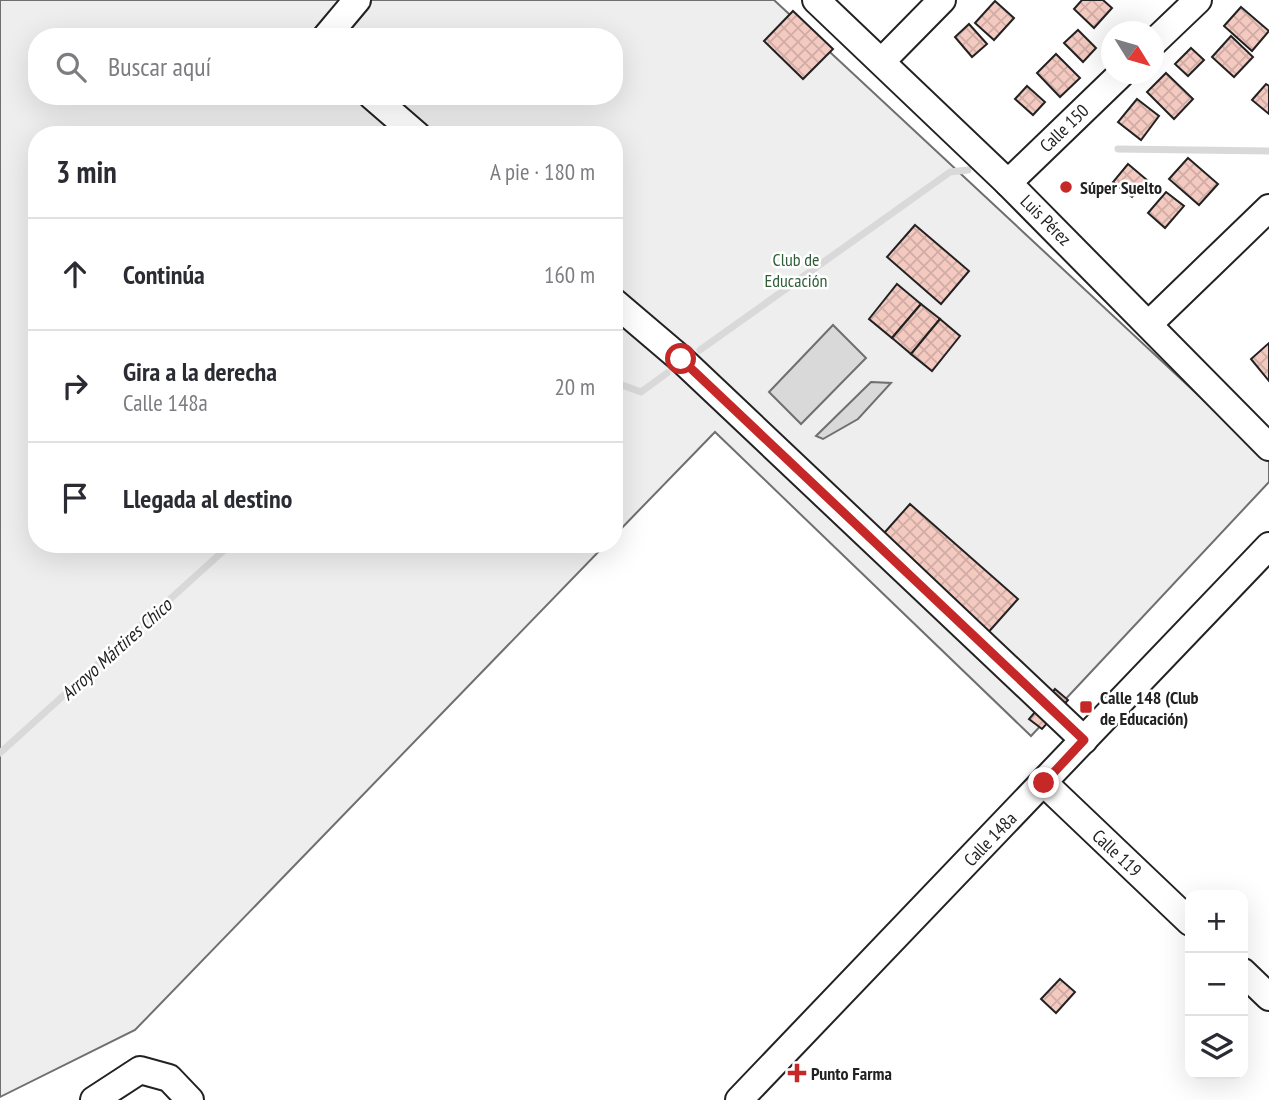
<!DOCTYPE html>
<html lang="es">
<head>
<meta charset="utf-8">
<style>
	:root { --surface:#fff; --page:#f7f7f7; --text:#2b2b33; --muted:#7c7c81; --line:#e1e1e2 }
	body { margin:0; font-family:"PT Sans Narrow",sans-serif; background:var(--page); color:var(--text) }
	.controls { position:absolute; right:21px; bottom:21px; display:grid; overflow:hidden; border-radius:14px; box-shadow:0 7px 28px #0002 }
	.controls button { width:63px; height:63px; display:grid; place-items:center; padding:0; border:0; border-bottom:2px solid var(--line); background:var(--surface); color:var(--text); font:35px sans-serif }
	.compass { position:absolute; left:1101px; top:21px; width:63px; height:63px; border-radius:50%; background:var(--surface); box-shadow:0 7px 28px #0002; rotate:127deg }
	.stop { position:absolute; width:21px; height:21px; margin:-16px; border:5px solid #c62828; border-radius:50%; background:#fff }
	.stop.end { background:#c62828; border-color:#fff; box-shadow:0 2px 7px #0008 }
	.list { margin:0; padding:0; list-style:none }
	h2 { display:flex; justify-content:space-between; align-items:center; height:91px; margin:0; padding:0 28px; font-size:30px }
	h2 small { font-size:23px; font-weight:400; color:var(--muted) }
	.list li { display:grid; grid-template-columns:46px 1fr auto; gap:21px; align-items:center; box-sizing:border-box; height:112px; padding:0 28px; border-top:2px solid var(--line) }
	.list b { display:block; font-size:26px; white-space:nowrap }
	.list p { margin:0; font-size:23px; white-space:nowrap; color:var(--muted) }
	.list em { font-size:23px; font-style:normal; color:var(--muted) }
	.icon { flex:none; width:38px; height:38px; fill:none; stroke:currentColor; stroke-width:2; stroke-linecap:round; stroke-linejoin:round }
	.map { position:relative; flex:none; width:1269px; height:1100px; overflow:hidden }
	.search { position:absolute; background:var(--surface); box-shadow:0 7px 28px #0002; left:28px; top:28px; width:595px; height:77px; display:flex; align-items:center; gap:18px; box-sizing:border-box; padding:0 24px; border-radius:28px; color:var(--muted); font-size:26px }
	.panel { position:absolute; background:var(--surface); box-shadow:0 7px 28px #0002; left:28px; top:126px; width:595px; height:427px; border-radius:28px }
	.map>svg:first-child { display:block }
	.park { fill:#eee; stroke:#6f6f6f; stroke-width:2; fill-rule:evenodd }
	.water { fill:#d9d9d9; stroke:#6f6f6f; stroke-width:2 }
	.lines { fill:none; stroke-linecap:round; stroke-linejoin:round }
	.stream { stroke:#d9d9d9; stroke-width:7 }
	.building { fill:url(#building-cross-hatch); stroke:#222; stroke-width:2 }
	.minor-casing { stroke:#222; stroke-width:30 }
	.minor { stroke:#fff; stroke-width:26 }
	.route { stroke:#c62828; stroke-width:9 }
	.poi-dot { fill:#c62828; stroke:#fff; stroke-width:2.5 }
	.labels { text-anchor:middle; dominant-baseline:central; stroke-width:5; stroke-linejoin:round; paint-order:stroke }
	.street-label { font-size:18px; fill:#222; stroke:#fff }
	.poi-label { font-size:18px; font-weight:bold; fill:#222; stroke:#fff; text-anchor:start }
	.park-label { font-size:18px; fill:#2f5e38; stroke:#fff }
	.water-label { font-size:19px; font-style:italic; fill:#222; stroke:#fff }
</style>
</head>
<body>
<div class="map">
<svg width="1269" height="1100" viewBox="0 0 1269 1100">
	<defs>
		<pattern id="building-cross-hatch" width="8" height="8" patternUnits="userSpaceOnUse" patternTransform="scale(1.75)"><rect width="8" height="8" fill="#f3c9c0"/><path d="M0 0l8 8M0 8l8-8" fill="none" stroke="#d0aca5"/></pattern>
	</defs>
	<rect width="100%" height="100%" fill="#fff"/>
	<path class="park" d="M0 0H774L1269 461V482L1031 736 715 432 614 536V135H37V544H606L135 1030 0 1097ZM37 37H614V96H37Z"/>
	<g class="water">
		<path d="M833 325 866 358 801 424 769 392Z"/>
		<path d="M871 382 891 383 858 419 823 439 816 436Z"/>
	</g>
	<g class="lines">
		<g class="stream">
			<path d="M1118 149 1269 151"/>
			<path d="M700 350 950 172 968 170"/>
			<path d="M614 382 641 392 667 373"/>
			<path d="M0 753 231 544"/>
		</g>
	</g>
	<g class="building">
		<path d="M1082 0H1103L1112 8 1094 28 1074 9Z"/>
		<path d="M995 1 1014 18 994 40 975 23Z"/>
		<path d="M1241 7 1269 31 1252 51 1224 26Z"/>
		<path d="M793 11 833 49 803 79 764 41Z"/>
		<path d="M969 24 987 44 972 57 955 37Z"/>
		<path d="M1078 30 1096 48 1083 62 1064 43Z"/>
		<path d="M1231 36 1253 57 1234 77 1212 57Z"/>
		<path d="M1191 48 1204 60 1188 76 1175 64Z"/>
		<path d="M1056 54 1080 78 1060 97 1037 73Z"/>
		<path d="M1166 73 1193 99 1174 119 1147 92Z"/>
		<path d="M1266 84 1269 86V114L1252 100Z"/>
		<path d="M1027 86 1045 102 1033 115 1015 99Z"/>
		<path d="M1137 99 1159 116 1141 140 1118 122Z"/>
		<path d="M1188 158 1218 184 1199 205 1169 179Z"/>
		<path d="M1128 164 1147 180 1132 197 1113 182Z"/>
		<path d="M1166 192 1184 206 1165 228 1148 213Z"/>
		<path d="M915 225 969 271 941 304 887 257Z"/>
		<path d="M897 284 921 304 892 338 869 319Z"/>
		<path d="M921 304 940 319 911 354 892 338Z"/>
		<path d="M940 319 960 336 932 371 911 354Z"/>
		<path d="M1269 343V381L1251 359Z"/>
		<path d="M910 504 1018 599 985 636 877 541Z"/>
		<path d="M1055 689 1068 700 1042 729 1029 719Z"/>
		<path d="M1060 979 1075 992 1056 1013 1041 999Z"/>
	</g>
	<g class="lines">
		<g class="minor-casing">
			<g id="minor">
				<path d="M816 0 1008 183 1269 447"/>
				<path d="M326 37 357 0"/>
				<path d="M1154 42 1198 0"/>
				<path d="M882 61 942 0"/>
				<path d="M372 96 417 135"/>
				<path d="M1008 183 1121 74"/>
				<path d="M614 302 681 359 1084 740"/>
				<path d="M1150 323 1269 208"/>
				<path d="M1044 783 1190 922"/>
				<path d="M1243 972 1269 997"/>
				<path d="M94 1100 140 1070 169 1078 190 1100"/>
				<path d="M739 1100 1269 546"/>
			</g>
		</g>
		<use href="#minor" class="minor"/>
	</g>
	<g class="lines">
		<path class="route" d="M681 359 1084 740 1044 783"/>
	</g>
	<g class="poi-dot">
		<circle cx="1066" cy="187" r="7"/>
		<rect x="1079" y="700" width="14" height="14" rx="3.5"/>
		<path d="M793.5 1062.5h7v7h7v7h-7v7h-7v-7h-7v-7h7z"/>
	</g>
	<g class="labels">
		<g class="street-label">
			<text transform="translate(1064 128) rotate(-44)">Calle 150</text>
			<text transform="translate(1046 220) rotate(45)">Luis Pérez</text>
			<text transform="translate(990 839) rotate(-46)">Calle 148a</text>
			<text transform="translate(1117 853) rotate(43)">Calle 119</text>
		</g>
		<g class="poi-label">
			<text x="1080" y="187">Súper Suelto</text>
			<text x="1100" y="697">Calle 148 (Club<tspan x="1100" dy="21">de Educación)</tspan></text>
			<text x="811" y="1073">Punto Farma</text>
		</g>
		<g class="park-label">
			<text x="796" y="259">Club de<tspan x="796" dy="21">Educación</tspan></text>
		</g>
		<g class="water-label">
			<text transform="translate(116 649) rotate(-42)">Arroyo Mártires Chico</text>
		</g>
	</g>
</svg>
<div class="controls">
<button>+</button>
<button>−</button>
<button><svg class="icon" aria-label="layers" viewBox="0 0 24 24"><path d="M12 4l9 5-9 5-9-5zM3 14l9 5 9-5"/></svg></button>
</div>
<svg class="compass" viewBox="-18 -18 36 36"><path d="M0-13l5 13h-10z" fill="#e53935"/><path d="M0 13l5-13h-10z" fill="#7c7c81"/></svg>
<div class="stop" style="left:681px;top:359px"></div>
<div class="stop end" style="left:1044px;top:783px"></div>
<div class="search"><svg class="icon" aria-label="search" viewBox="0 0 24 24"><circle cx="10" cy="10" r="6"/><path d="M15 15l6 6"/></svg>Buscar aquí</div>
<section class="panel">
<h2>3 min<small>A pie · 180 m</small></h2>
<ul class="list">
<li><svg class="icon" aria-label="ahead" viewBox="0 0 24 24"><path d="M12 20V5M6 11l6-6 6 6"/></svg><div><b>Continúa</b></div><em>160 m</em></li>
<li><svg class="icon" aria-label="right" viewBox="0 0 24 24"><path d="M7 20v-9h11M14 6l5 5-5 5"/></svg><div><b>Gira a la derecha</b><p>Calle 148a</p></div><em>20 m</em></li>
<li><svg class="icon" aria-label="arrive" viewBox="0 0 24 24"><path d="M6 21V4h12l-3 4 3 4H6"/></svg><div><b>Llegada al destino</b></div></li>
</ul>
</section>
</div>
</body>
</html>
